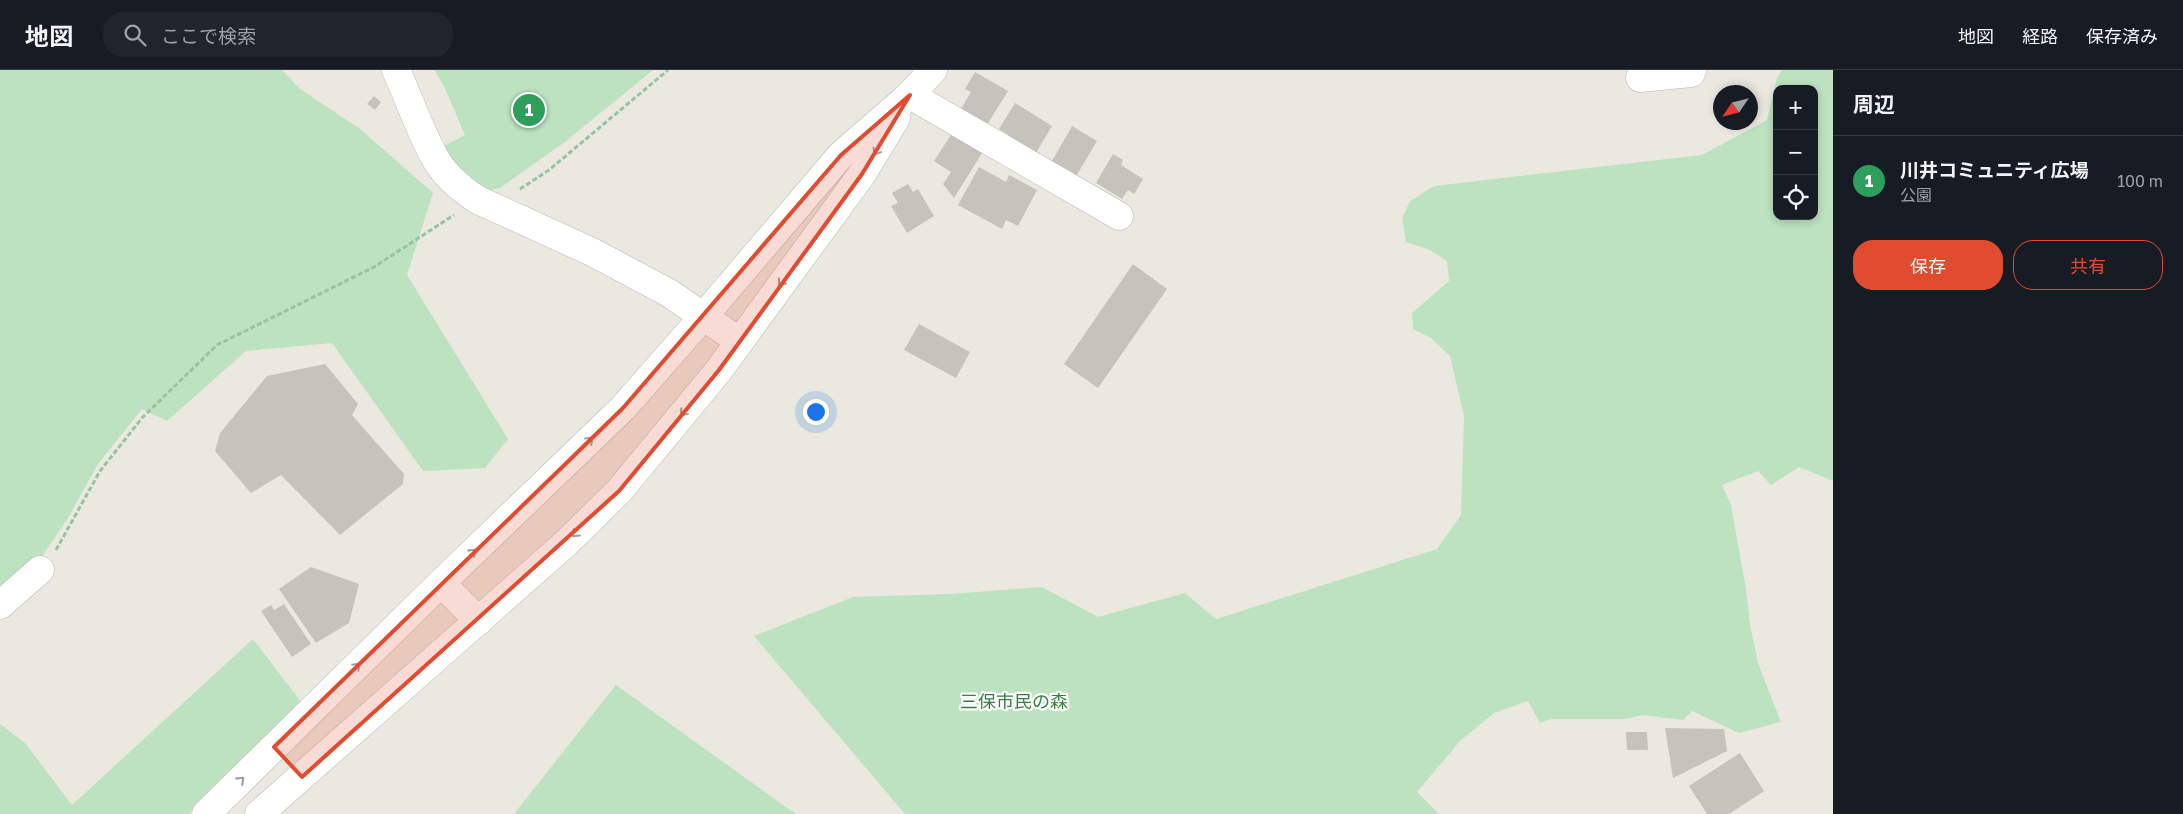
<!DOCTYPE html>
<html lang="ja">
<head>
<meta charset="utf-8">
<style>
	:root { --surface:#171b24; --page:#20242c; --text:#f1f3f6; --muted:#9ea1a6; --line:#363941; --accent:#e14b2f }
	body { margin:0; font-family:"Golos Text","Noto Sans JP",sans-serif; background:var(--page); color:var(--text) }
	.controls { position:absolute; right:15px; top:15px; display:grid; overflow:hidden; border-radius:10px; box-shadow:0 2px 8px #0003 }
	.controls button { width:45px; height:45px; display:grid; place-items:center; padding:0; border:0; border-bottom:1px solid var(--line); background:var(--surface); color:var(--text); font:25px sans-serif }
	.compass { position:absolute; left:1713px; top:15px; width:45px; height:45px; border-radius:50%; background:var(--surface); box-shadow:0 2px 8px #0003; rotate:235deg }
	.you { position:absolute; left:815px; top:341px; width:18px; height:18px; margin:-12px; border:4px solid #fff; border-radius:50%; background:#1a73e8; box-shadow:0 0 0 8px #1a73e833 }
	.badge { display:grid; place-items:center; width:32px; height:32px; border-radius:50%; background:var(--accent); color:#fff; font-size:16px; font-weight:700 }
	.pin { position:absolute; translate:-50% -50%; border:2px solid #fff; box-shadow:0 1px 5px #0006 }
	.list { margin:0; padding:0; list-style:none }
	h2 { display:flex; justify-content:space-between; align-items:center; height:65px; margin:0; padding:0 20px; font-size:21px }
	h2 small { font-size:16px; font-weight:400; color:var(--muted) }
	.list li { display:grid; grid-template-columns:32px 1fr auto; gap:15px; align-items:center; box-sizing:border-box; height:90px; padding:0 20px; border-top:1px solid var(--line) }
	.list b { display:block; font-size:19px; white-space:nowrap }
	.list p { margin:0; font-size:16px; white-space:nowrap; color:var(--muted) }
	.list em { font-size:16px; font-style:normal; color:var(--muted) }
	.actions { display:flex; gap:10px; padding:15px 20px }
	.actions a { flex:1; padding:11px 0; border:1px solid var(--accent); border-radius:20px; text-align:center; font-size:18px; color:var(--accent) }
	.actions .main { background:var(--accent); color:#fff }
	.icon { flex:none; width:28px; height:28px; fill:none; stroke:currentColor; stroke-width:2; stroke-linecap:round; stroke-linejoin:round }
	.map { position:relative; flex:none; width:1833px; height:744px; overflow:hidden }
	header { display:flex; align-items:center; gap:30px; box-sizing:border-box; height:70px; padding:0 25px; background:var(--surface); border-bottom:1px solid var(--line) }
	header strong { font-size:24px }
	nav { display:flex; gap:28px; margin-inline-start:auto; font-size:18px }
	.search { width:350px; height:45px; background:var(--page); display:flex; align-items:center; gap:12px; box-sizing:border-box; padding:0 18px; border-radius:20px; color:var(--muted); font-size:19px }
	main { display:flex }
	aside { flex:1; background:var(--surface) }
	.map>svg:first-child { display:block }
	.green { fill:#bce2bf; fill-rule:evenodd }
	.building { fill:#c6c3bd }
	.lines { fill:none; stroke-linecap:round; stroke-linejoin:round }
	.minor-casing { stroke:#b5b7bc; stroke-width:29 }
	.path { stroke:#96c3a6; stroke-width:3; stroke-dasharray:5 2.5; stroke-linecap:butt }
	.minor { stroke:#fff; stroke-width:28 }
	.oneway { stroke:#9b9da0 }
	.marked { fill:#e14b2f; fill-opacity:0.2; stroke:#e14b2f; stroke-width:4; stroke-linejoin:round }
	.labels { text-anchor:middle; dominant-baseline:central; stroke-width:4.5; stroke-linejoin:round; paint-order:stroke }
	.park-label { font-size:18px; fill:#378040; stroke:#fff }
</style>
</head>
<body>
<header>
<strong>地図</strong>
<div class="search"><svg class="icon" aria-label="search" viewBox="0 0 24 24"><circle cx="10" cy="10" r="6"/><path d="M15 15l6 6"/></svg>ここで検索</div>
<nav><a>地図</a><a>経路</a><a>保存済み</a></nav>
</header>
<main>
<div class="map">
<svg width="1833" height="744" viewBox="0 0 1833 744">
	<rect width="100%" height="100%" fill="#ebe9df"/>
	<g class="green">
		<path d="M0 0H282L300 19 360 59 433 123 407 205 508 369 485 398 423 401 332 273 246 281 167 351 142 339 98 394 68 448 0 549Z"/>
		<path d="M434 0H653L565 72 500 118 486 121 470 115 446 85 444 76 465 65 443 14Z"/>
		<path d="M1782 0H1833V411L1799 397 1771 415 1758 401 1722 415 1731 435 1746 519 1750 555 1758 593 1781 652 1739 663 1692 641 1683 650 1642 645 1626 649H1551L1540 653 1528 631 1494 643 1460 671 1417 722 1439 744H905L754 566 853 527 951 524 1042 517 1098 547 1185 523 1216 549 1437 479 1461 445 1464 346 1450 286 1431 268 1413 259 1412 243 1449 211 1447 191 1430 180 1406 172 1402 148 1410 131 1434 116 1702 85 1767 50 1777 8ZM1777 19H1814V146H1777Z"/>
		<path d="M253 569 301 632 188 744H0V654L25 673 72 735Z"/>
		<path d="M616 615 790 740 797 744H514Z"/>
	</g>
	<g class="building">
		<path d="M975 2 1008 21 985 58 959 42 971 22 965 19Z"/>
		<path d="M374 26 381 32 375 40 367 34Z"/>
		<path d="M1015 33 1052 56 1036 83 999 59Z"/>
		<path d="M1072 56 1097 71 1075 108 1051 93Z"/>
		<path d="M951 65 982 83 954 128 943 114 951 102 934 91Z"/>
		<path d="M1113 84 1123 90 1121 95 1143 109 1134 124 1128 120 1122 129 1096 113Z"/>
		<path d="M979 97 1006 112 1009 105 1037 120 1018 156 1006 150 1002 159 958 135Z"/>
		<path d="M908 114 913 122 918 119 934 146 907 163 891 136 898 133 892 123Z"/>
		<path d="M1133 194 1167 219 1098 318 1064 294Z"/>
		<path d="M919 254 970 282 956 308 904 280Z"/>
		<path d="M325 294 358 334 352 345 404 404 403 414 340 465 281 405 251 423 215 381 220 363 267 306Z"/>
		<path d="M311 497 359 514 349 553 316 573 279 519Z"/>
		<path d="M284 534 311 574 292 587 261 541 271 535 274 540Z"/>
		<path d="M1665 658 1724 659 1727 681 1673 708Z"/>
		<path d="M1626 662H1647L1648 680H1627Z"/>
		<path d="M1740 683 1764 721 1729 744H1707L1689 716Z"/>
	</g>
	<g class="lines">
		<g class="minor-casing">
			<g id="minor">
				<path d="M396 0C409 28 419 59 434 86 443 104 461 119 478 130L592 182 669 223 739 271"/>
				<path d="M1640 8 1691 3 1692 0"/>
				<path d="M910 25 1119 146"/>
				<path d="M441 513 479 551"/>
				<path d="M0 535 40 500"/>
				<path d="M206 744 441 513 623 338 703 247 841 85 910 25 933 0"/>
				<path d="M259 744 565 474 619 421 719 300 862 104 896 48"/>
			</g>
		</g>
		<g class="path">
			<path d="M520 119 549 100 668 0"/>
			<path d="M56 480 100 401 142 348 217 275 374 197 454 145"/>
		</g>
		<use href="#minor" class="minor"/>
	</g>
	<defs><path id="oneway-chevron" d="M-2-3.5L2.5 0L-2 3.5" fill="none" stroke-width="1.6" stroke-linecap="round" stroke-linejoin="round" transform="scale(1.25)"/></defs>
	<g class="oneway">
		<use href="#oneway-chevron" transform="translate(876 82) rotate(121)"/>
		<use href="#oneway-chevron" transform="translate(781 213) rotate(126)"/>
		<use href="#oneway-chevron" transform="translate(683 343) rotate(130)"/>
		<use href="#oneway-chevron" transform="translate(590 370) rotate(-44)"/>
		<use href="#oneway-chevron" transform="translate(575 464) rotate(136)"/>
		<use href="#oneway-chevron" transform="translate(473 482) rotate(-44)"/>
		<use href="#oneway-chevron" transform="translate(357 596) rotate(-45)"/>
		<use href="#oneway-chevron" transform="translate(241 710) rotate(-44)"/>
	</g>
	<path class="marked" d="M910 25 862 104 719 300 619 421 302 707 274 677 623 338 841 85Z"/>
	<g class="labels">
		<g class="park-label">
			<text x="1014" y="631">三保市民の森</text>
		</g>
	</g>
</svg>
<div class="controls">
<button>+</button>
<button>−</button>
<button><svg class="icon" aria-label="locate" viewBox="0 0 24 24"><circle cx="12" cy="12" r="6"/><path d="M12 2v4M12 18v4M2 12h4M18 12h4"/></svg></button>
</div>
<svg class="compass" viewBox="-18 -18 36 36"><path d="M0-13l5 13h-10z" fill="#e53935"/><path d="M0 13l5-13h-10z" fill="#9ea1a6"/></svg>
<div class="you"></div>
<div class="pin badge" style="left:529px;top:40px;background:#2e9e5b">1</div>
</div>
<aside>
<h2>周辺<small></small></h2>
<ul class="list">
<li><span class="badge" style="background:#2e9e5b">1</span><div><b>川井コミュニティ広場</b><p>公園</p></div><em>100 m</em></li>
</ul>
<div class="actions"><a class="main">保存</a><a>共有</a></div>
</aside>
</main>
</body>
</html>
